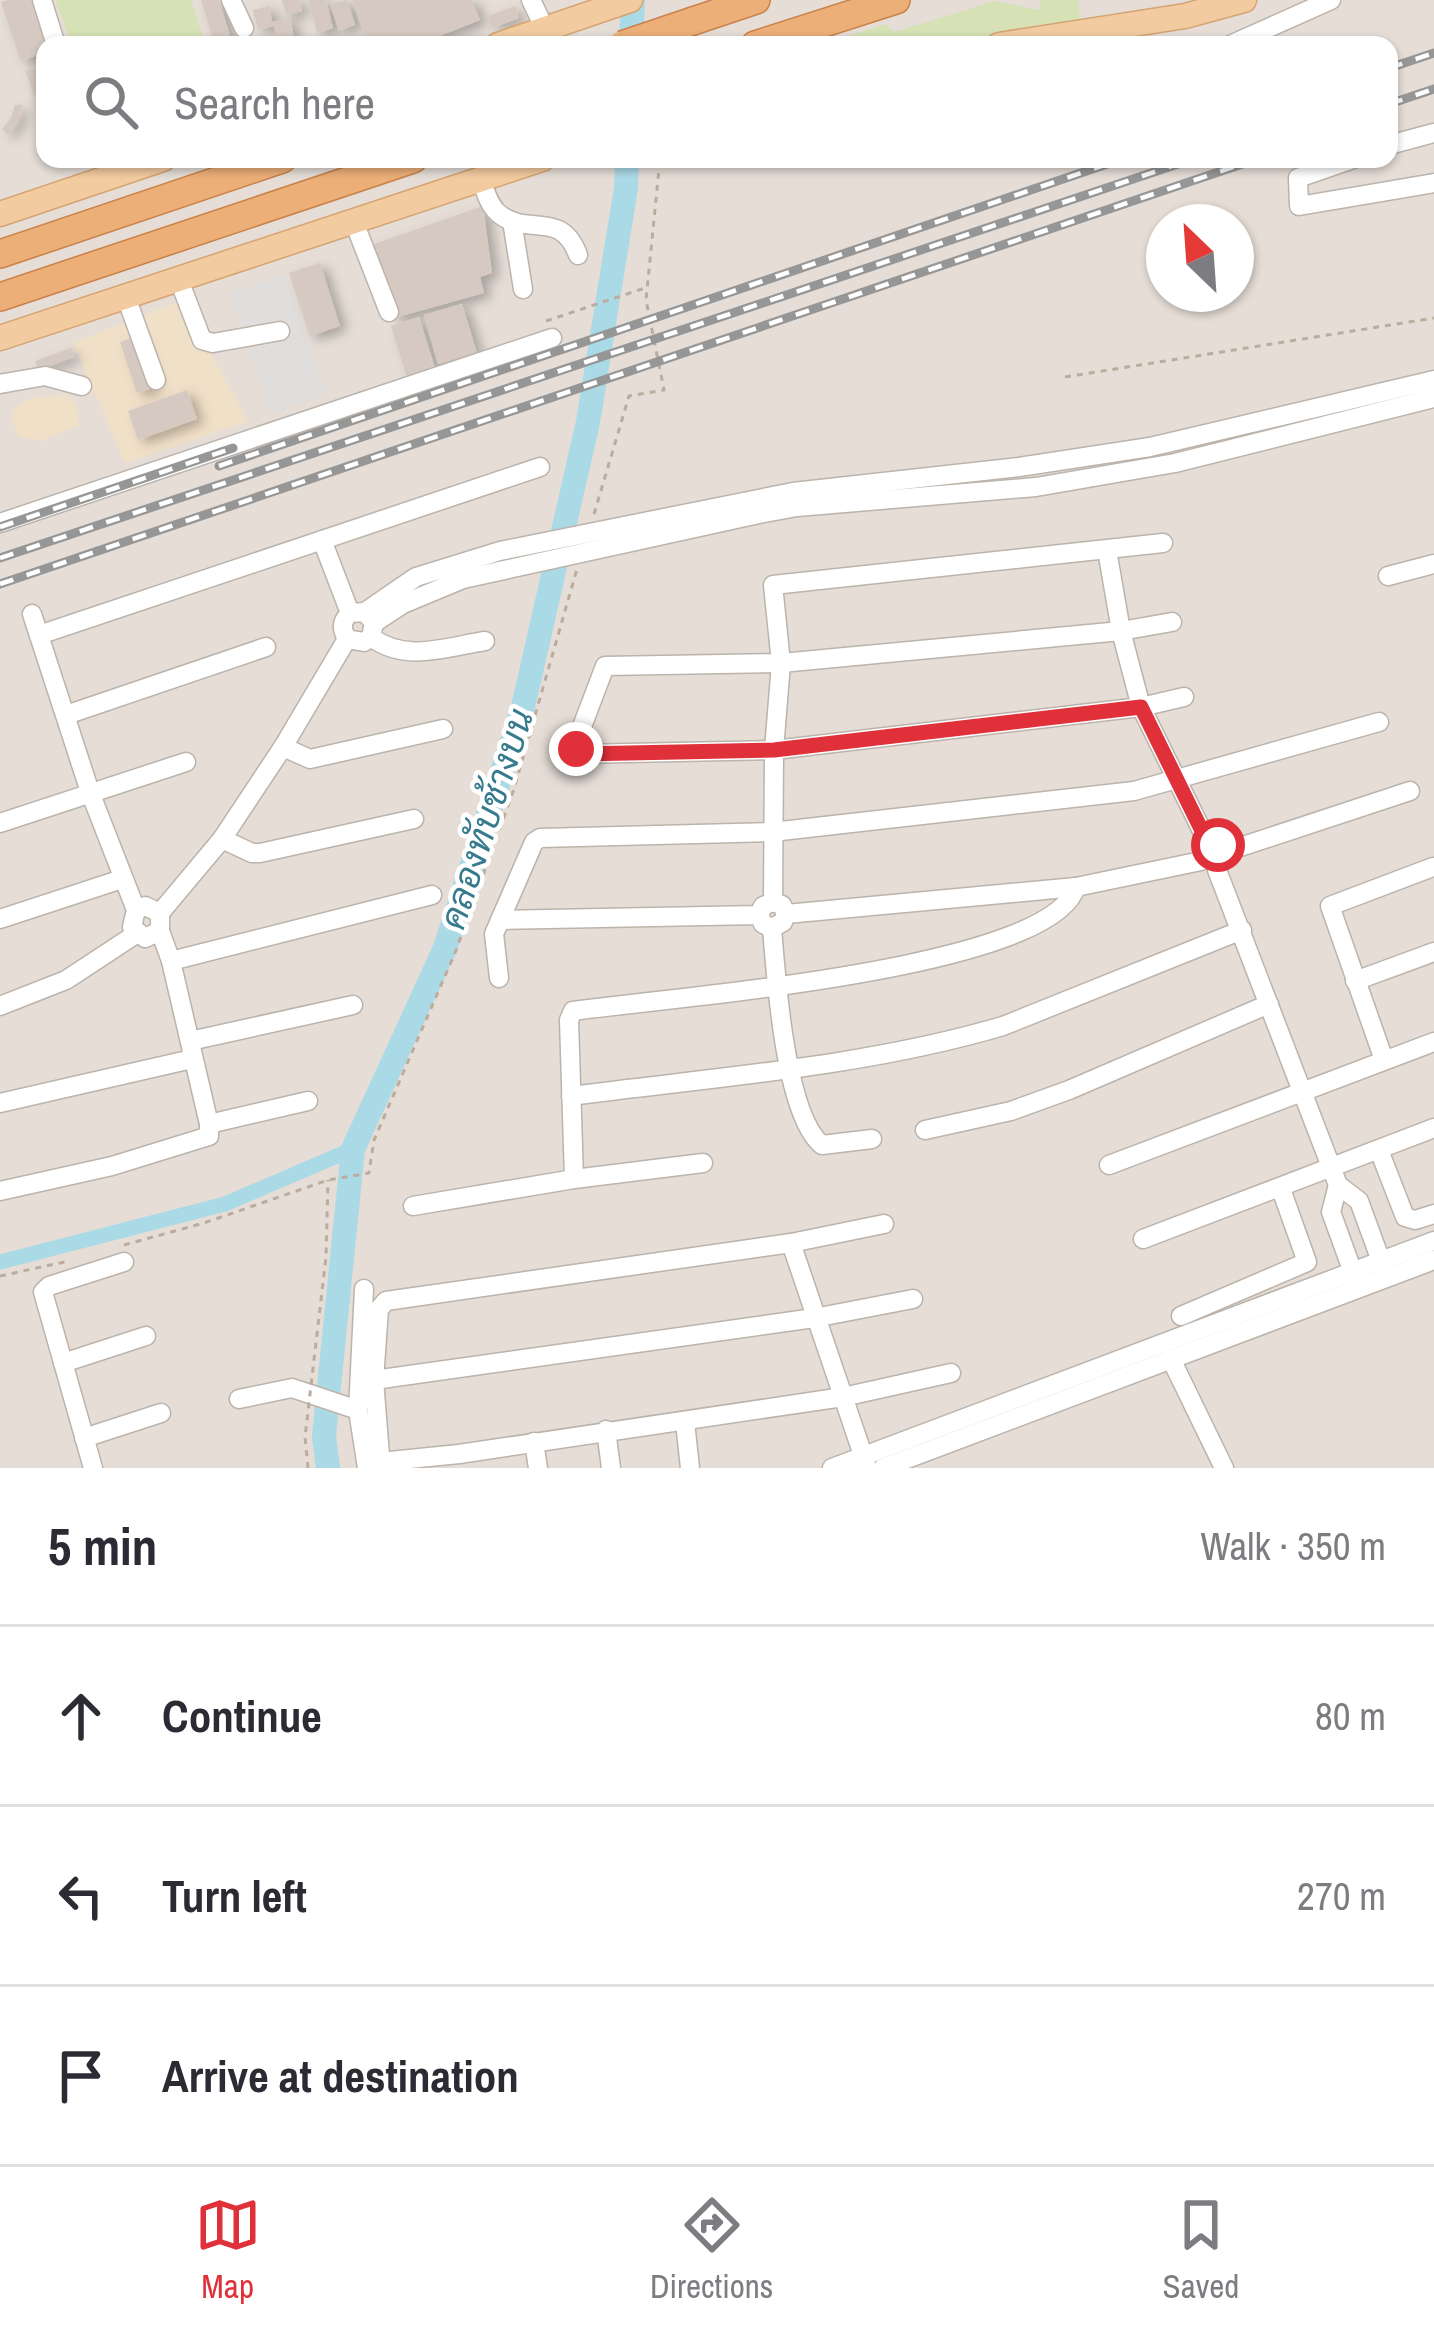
<!DOCTYPE html>
<html lang="en">
<head>
<meta charset="utf-8">
<style>
	:root { --surface:#fff; --page:#f7f7f7; --text:#2b2b33; --muted:#7c7c81; --line:#e1e1e2; --accent:#e03039 }
	body { margin:0; font-family:"Archivo Narrow",Sarabun,sans-serif; background:var(--page); color:var(--text) }
	.compass { position:absolute; left:1146px; top:204px; width:108px; height:108px; border-radius:50%; background:var(--surface); box-shadow:0 3px 9px #0004; rotate:335deg }
	.stop { position:absolute; width:36px; height:36px; margin:-27px; border:9px solid #e03039; border-radius:50%; background:#fff }
	.stop.end { background:#e03039; border-color:#fff; box-shadow:0 3px 12px #0008 }
	.list { margin:0; padding:0; list-style:none }
	h2 { display:flex; justify-content:space-between; align-items:center; height:156px; margin:0; padding:0 48px; font-size:51px }
	h2 small { font-size:39px; font-weight:400; color:var(--muted) }
	.list li { display:grid; grid-template-columns:78px 1fr auto; gap:36px; align-items:center; box-sizing:border-box; height:180px; padding:0 48px; border-top:3px solid var(--line) }
	.list b { display:block; font-size:45px; white-space:nowrap }
	.list em { font-size:39px; font-style:normal; color:var(--muted) }
	.icon { flex:none; width:66px; height:66px; fill:none; stroke:currentColor; stroke-width:2; stroke-linecap:round; stroke-linejoin:round }
	.map { position:relative; flex:none; width:1434px; height:1468px; overflow:hidden }
	.search { position:absolute; background:var(--surface); box-shadow:0 3px 9px #0004; left:36px; right:36px; top:36px; height:132px; display:flex; align-items:center; gap:30px; box-sizing:border-box; padding:0 42px; border-radius:24px; color:var(--muted); font-size:45px }
	.sheet { height:696px; background:var(--surface) }
	nav { display:flex; justify-content:space-around; align-items:center; box-sizing:border-box; height:168px; border-top:3px solid var(--line); background:var(--surface); font-size:33px; color:var(--muted) }
	nav a { display:grid; justify-items:center; gap:6px }
	nav .on { color:var(--accent) }
	.map>svg:first-child { display:block }
	.residential { fill:#e5ddd6; fill-rule:evenodd }
	.green { fill:#d6e1b5 }
	.sand { fill:#f1e0c8 }
	.parking { fill:#e0dedc }
	.lines { fill:none; stroke-linecap:round; stroke-linejoin:round }
	.canal { stroke:#abdae7; stroke-width:15 }
	.river { stroke:#abdae7; stroke-width:24 }
	.building { fill:#d5c9c1; filter:url(#shadow) }
	.minor-casing { stroke:#bcb3ab; stroke-width:21 }
	.major-casing { stroke:#d5a472; stroke-width:27 }
	.highway-casing { stroke:#ca8149; stroke-width:30 }
	.path { stroke:#bcac9e; stroke-width:3; stroke-dasharray:6 6; stroke-linecap:butt }
	.minor { stroke:#fff; stroke-width:18 }
	.major { stroke:#f2cba0; stroke-width:24 }
	.highway { stroke:#ecaf78; stroke-width:27 }
	.rail-casing { stroke:#969696; stroke-width:9 }
	.rail { stroke:#fff; stroke-width:4.5; stroke-dasharray:14; stroke-linecap:butt }
	.highway-bridge-casing { stroke:#ca8149; stroke-width:30; stroke-linecap:butt }
	.path-bridge { stroke:#bcac9e; stroke-width:3; stroke-dasharray:6 6; stroke-linecap:butt }
	.highway-bridge { stroke:#ecaf78; stroke-width:27 }
	.route { stroke:#e03039; stroke-width:15 }
	.labels { text-anchor:middle; dominant-baseline:central; stroke-width:9; stroke-linejoin:round; paint-order:stroke }
	.water-label { font-size:36px; font-style:italic; fill:#367a8d; stroke:#fff }
</style>
</head>
<body>
<div class="map">
<svg width="1434" height="1468" viewBox="0 0 1434 1468">
	<defs>
		<filter id="shadow"><feDropShadow dx="7" dy="4.5" stdDeviation="6" flood-color="#0004"/></filter>
	</defs>
	<rect width="100%" height="100%" fill="#f2ede8"/>
	<path class="residential" d="M0 0H1434V1468H0ZM45 45H1389V159H45ZM1164 222H1236V294H1164Z"/>
	<g class="green">
		<path d="M55 0H191L206 45H72Z"/>
		<path d="M1040 0H1078L1080 21 940 45H821L885 24 895 32 995 1 1040 10Z"/>
	</g>
	<g class="sand">
		<path d="M182 300 248 421 125 463 73 343Z"/>
		<path d="M65 394 76 404 79 425 41 441 19 437 11 419C19 392 43 399 65 394Z"/>
	</g>
	<path class="parking" d="M285 275 325 395 271 413 231 293Z"/>
	<g class="lines">
		<path class="canal" d="M0 1262 225 1204 353 1149"/>
		<g class="river">
			<path d="M631 45 633 0"/>
			<path d="M328 1468 324 1436 353 1149 445 948 523 707 588 422 626 188 627 159"/>
		</g>
	</g>
	<g class="building">
		<path d="M8 0H32L48 45 45 53 21 61 1 2Z"/>
		<path d="M201 0H219L231 39 215 44Z"/>
		<path d="M282 0H299L302 11 286 15Z"/>
		<path d="M309 0H326L333 28 317 33Z"/>
		<path d="M347 0 355 25 339 31 330 4Z"/>
		<path d="M352 0H472L480 20 417 45H368Z"/>
		<path d="M269 6 272 22 290 18 294 38 278 42 274 26 258 30 253 10Z"/>
		<path d="M515 6 519 18 492 28 488 16Z"/>
		<path d="M45 63V105L40 107 25 71Z"/>
		<path d="M15 105H22L18 122 8 135 2 129 11 118Z"/>
		<path d="M483 206 492 273 480 277 484 293 394 318 369 246Z"/>
		<path d="M320 263 340 326 310 336 289 273Z"/>
		<path d="M462 304 477 353 438 364 424 315Z"/>
		<path d="M419 317 435 368 407 377 391 326Z"/>
		<path d="M137 336 155 387 137 393 120 342Z"/>
		<path d="M71 348 74 357 38 370 35 361Z"/>
		<path d="M187 390 197 419 138 440 128 411Z"/>
	</g>
	<g class="lines">
		<g class="minor-casing">
			<g id="minor">
				<path d="M42 0 56 45"/>
				<path d="M231 0 244 28"/>
				<path d="M531 0 545 29"/>
				<path d="M1230 45 1331 0"/>
				<path d="M1389 145 1434 133"/>
				<path d="M1353 159 1298 178 1299 206 1434 183"/>
				<path d="M481 179C485 191 489 205 498 213 527 238 561 208 578 255"/>
				<path d="M512 221 523 289"/>
				<path d="M354 222 389 312"/>
				<path d="M179 280 202 340 213 343 280 331"/>
				<path d="M126 297 156 380"/>
				<path d="M0 384 45 376 82 386"/>
				<path d="M0 523 552 338"/>
				<path d="M322 540 350 613C341 622 341 628 347 639L364 642 371 637 374 623 365 612 350 613"/>
				<path d="M1107 550 1121 631 1141 707 1209 845"/>
				<path d="M1388 576 1434 564"/>
				<path d="M365 612 416 577 500 551 793 492 1019 467 1150 447 1434 380"/>
				<path d="M32 614 90 792 136 910 132 927 145 938 160 931V913L145 906 136 910"/>
				<path d="M1172 622 1121 631 781 663 605 666 575 745 579 754 774 750 1141 707 1184 697"/>
				<path d="M374 623 403 604 463 579 759 514 797 507 1036 487 1175 463 1434 398"/>
				<path d="M39 635 540 467"/>
				<path d="M371 637C405 663 446 647 485 641"/>
				<path d="M66 715 266 647"/>
				<path d="M283 747 310 759 443 729"/>
				<path d="M0 823 186 762"/>
				<path d="M222 839 252 853H260L414 819"/>
				<path d="M1225 852 1410 791"/>
				<path d="M1217 870 1338 1185"/>
				<path d="M773 902 774 750 781 663 773 585 1163 543"/>
				<path d="M160 913 222 839 283 747 347 639"/>
				<path d="M786 914 1076 887 1201 861"/>
				<path d="M0 919 122 879"/>
				<path d="M500 920 759 915 763 906 773 902 782 905 786 914 783 922 772 928 763 924 759 915"/>
				<path d="M772 928C776 977 785 1115 822 1145L872 1139"/>
				<path d="M160 931 171 961 209 1124"/>
				<path d="M171 961 432 895"/>
				<path d="M499 978 494 934 534 842 540 838 772 832 1134 791 1379 722"/>
				<path d="M1355 981 1434 952"/>
				<path d="M0 1006 66 980 136 934"/>
				<path d="M190 1041 353 1005"/>
				<path d="M1384 1060 1330 906 1433 867"/>
				<path d="M571 1096C715 1077 864 1067 1003 1026L1242 930"/>
				<path d="M0 1103 192 1059"/>
				<path d="M925 1130 1011 1111 1069 1090 1269 1004"/>
				<path d="M1379 1150 1405 1217 1415 1220 1434 1214"/>
				<path d="M1109 1165 1434 1042"/>
				<path d="M574 1179 569 1020 573 1011C659 998 1050 971 1076 887"/>
				<path d="M0 1191 112 1166 209 1136V1124L308 1101"/>
				<path d="M413 1206 574 1179 703 1163"/>
				<path d="M1143 1239 1434 1128"/>
				<path d="M1355 1278 1331 1212 1338 1185 1359 1201 1385 1272"/>
				<path d="M364 1289 358 1410 367 1468"/>
				<path d="M1181 1316 1307 1262 1281 1189"/>
				<path d="M1171 1359 1224 1468"/>
				<path d="M63 1363 146 1336"/>
				<path d="M374 1380 814 1318 913 1299"/>
				<path d="M239 1399 292 1388 358 1410"/>
				<path d="M685 1422 690 1468"/>
				<path d="M606 1430 611 1468"/>
				<path d="M84 1438 161 1413"/>
				<path d="M534 1442 538 1468"/>
				<path d="M380 1462 459 1454 843 1397 951 1373"/>
				<path d="M866 1464 791 1243 884 1224"/>
				<path d="M93 1468 43 1292 49 1286 124 1262"/>
				<path d="M381 1468 374 1380 379 1309 386 1301 791 1243"/>
				<path d="M832 1468 1434 1241"/>
				<path d="M883 1468 1434 1260"/>
			</g>
		</g>
		<g class="major-casing">
			<g id="major">
				<path d="M498 45 630 0"/>
				<path d="M999 45 1185 16 1244 0"/>
				<path d="M0 214 163 159"/>
				<path d="M0 338 542 159"/>
			</g>
		</g>
		<g class="highway-casing">
			<g id="highway">
				<path d="M693 21 756 0"/>
				<path d="M755 45 896 0"/>
				<path d="M0 254 282 159"/>
				<path d="M0 297 413 159"/>
			</g>
		</g>
		<g class="path">
			<path d="M546 321 645 288"/>
			<path d="M1065 377 1434 318"/>
			<path d="M594 514 629 396 664 390 646 300 660 159"/>
			<path d="M124 1245 204 1223 328 1180 369 1173 374 1140 455 953 514 789 577 569"/>
			<path d="M0 1276 69 1261"/>
		</g>
		<use href="#minor" class="minor"/>
		<use href="#major" class="major"/>
		<use href="#highway" class="highway"/>
		<g class="rail-casing">
			<g id="rail">
				<path d="M1389 68 1434 53"/>
				<path d="M1389 104 1434 89"/>
				<path d="M219 466 1122 159"/>
				<path d="M0 527 233 448"/>
				<path d="M0 558 1193 159"/>
				<path d="M0 584 1257 159"/>
			</g>
		</g>
		<use href="#rail" class="rail"/>
		<g class="highway-bridge-casing">
			<path id="highway-bridge" d="M622 45 693 21"/>
		</g>
		<path class="path-bridge" d="M308 1468 305 1437 326 1257 328 1180"/>
		<use href="#highway-bridge" class="highway-bridge"/>
	</g>
	<g class="lines">
		<path class="route" d="M576 749 579 754 774 750 1141 707 1209 845H1218"/>
	</g>
	<g class="labels">
		<g class="water-label">
			<text transform="translate(486 819) rotate(-72)">คลองทับช้างบน</text>
		</g>
	</g>
</svg>
<svg class="compass" viewBox="-18 -18 36 36"><path d="M0-13l5 13h-10z" fill="#e53935"/><path d="M0 13l5-13h-10z" fill="#7c7c81"/></svg>
<div class="stop" style="left:1218px;top:845px"></div>
<div class="stop end" style="left:576px;top:749px"></div>
<div class="search"><svg class="icon" aria-label="search" viewBox="0 0 24 24"><circle cx="10" cy="10" r="6"/><path d="M15 15l6 6"/></svg>Search here</div>
</div>
<section class="sheet">
<h2>5 min<small>Walk · 350 m</small></h2>
<ul class="list">
<li><svg class="icon" aria-label="ahead" viewBox="0 0 24 24"><path d="M12 20V5M6 11l6-6 6 6"/></svg><div><b>Continue</b></div><em>80 m</em></li>
<li><svg class="icon" aria-label="left" viewBox="0 0 24 24"><path d="M17 20v-9H6M10 6l-5 5 5 5"/></svg><div><b>Turn left</b></div><em>270 m</em></li>
<li><svg class="icon" aria-label="arrive" viewBox="0 0 24 24"><path d="M6 21V4h12l-3 4 3 4H6"/></svg><div><b>Arrive at destination</b></div></li>
</ul>
</section>
<nav>
<a class="on"><svg class="icon" aria-label="map" viewBox="0 0 24 24"><path d="M3 6l6-2 6 2 6-2v14l-6 2-6-2-6 2zM9 4v14M15 6v14"/></svg>Map</a>
<a><svg class="icon" aria-label="directions" viewBox="0 0 24 24"><path d="M12 3l9 9-9 9-9-9zM9 14v-3h6M13 9l2 2-2 2"/></svg>Directions</a>
<a><svg class="icon" aria-label="saved" viewBox="0 0 24 24"><path d="M7 4h10v16l-5-4-5 4z"/></svg>Saved</a>
</nav>
</body>
</html>
